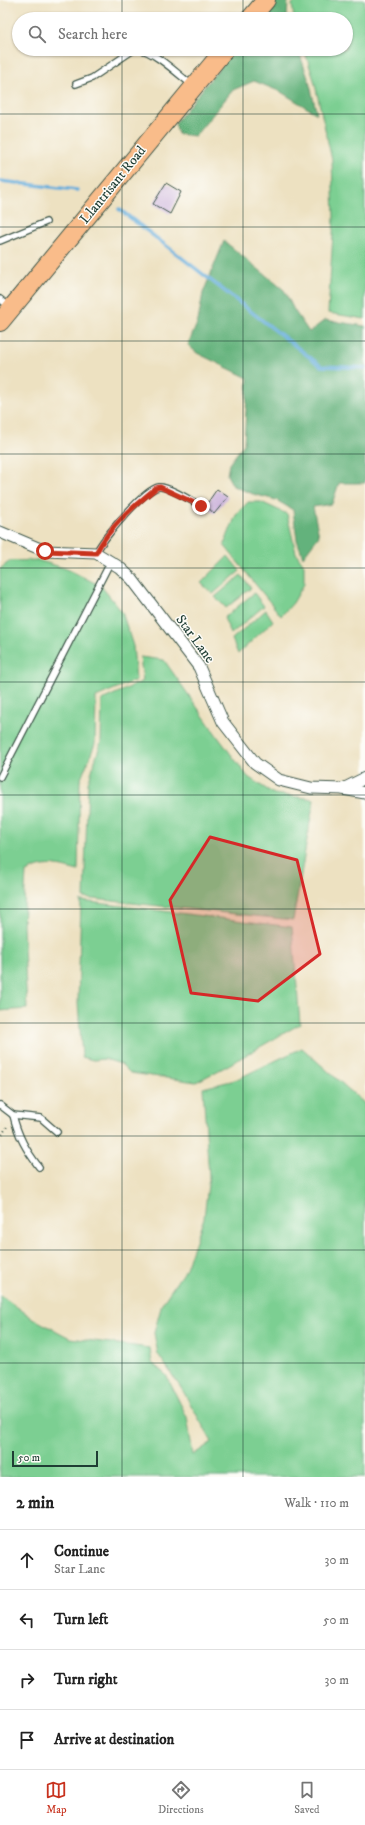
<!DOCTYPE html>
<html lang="en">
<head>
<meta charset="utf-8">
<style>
	:root { --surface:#fff; --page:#f6f6f6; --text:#222; --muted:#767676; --line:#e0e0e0; --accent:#c8321e }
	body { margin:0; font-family:"IM FELL DW Pica",serif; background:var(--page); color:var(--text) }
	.scale { position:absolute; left:12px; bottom:10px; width:86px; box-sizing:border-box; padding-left:4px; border:2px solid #1f3d34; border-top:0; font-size:11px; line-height:14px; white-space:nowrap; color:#1f3d34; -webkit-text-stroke:3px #fdfcf7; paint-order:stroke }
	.stop { position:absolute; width:12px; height:12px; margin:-9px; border:3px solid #c8321e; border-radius:50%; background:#fff }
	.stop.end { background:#c8321e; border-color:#fff; box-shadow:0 1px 4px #0008 }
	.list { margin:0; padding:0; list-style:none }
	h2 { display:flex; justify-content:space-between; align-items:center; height:52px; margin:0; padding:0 16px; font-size:17px }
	h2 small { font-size:13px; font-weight:400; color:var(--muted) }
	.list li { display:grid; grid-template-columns:26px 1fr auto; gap:12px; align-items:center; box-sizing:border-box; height:60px; padding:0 16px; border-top:1px solid var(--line) }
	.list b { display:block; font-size:15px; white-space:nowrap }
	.list p { margin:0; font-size:13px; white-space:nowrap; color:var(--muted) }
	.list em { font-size:13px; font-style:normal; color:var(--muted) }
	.icon { flex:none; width:22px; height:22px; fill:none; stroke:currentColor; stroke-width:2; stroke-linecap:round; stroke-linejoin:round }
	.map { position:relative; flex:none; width:365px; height:1477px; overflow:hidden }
	.search { position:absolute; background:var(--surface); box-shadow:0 1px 3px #0004; left:12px; right:12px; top:12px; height:44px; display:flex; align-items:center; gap:10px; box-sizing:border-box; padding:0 14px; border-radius:22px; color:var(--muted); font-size:15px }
	.sheet { height:292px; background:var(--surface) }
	nav { display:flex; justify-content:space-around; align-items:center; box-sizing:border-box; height:56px; border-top:1px solid var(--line); background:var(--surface); font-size:11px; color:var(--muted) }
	nav a { display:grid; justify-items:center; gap:2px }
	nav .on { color:var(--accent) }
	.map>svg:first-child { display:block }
	.green { fill:#7bcf92; stroke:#4d8663 }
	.forest { fill:#64b27c; stroke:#427858 }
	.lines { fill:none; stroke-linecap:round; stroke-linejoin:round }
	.stream { stroke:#64addc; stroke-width:3.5 }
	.building { fill:#cbb2db }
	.lane-casing { stroke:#3e5649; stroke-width:8 }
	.street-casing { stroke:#3e5649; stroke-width:13 }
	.primary-casing { stroke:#3e5649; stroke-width:20 }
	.path { stroke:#3e5649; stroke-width:2; stroke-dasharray:1 3; stroke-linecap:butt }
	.lane { stroke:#fff; stroke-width:5.5 }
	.street { stroke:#fff; stroke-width:11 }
	.primary { stroke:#f9bc8a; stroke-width:18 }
	.route { stroke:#c8321e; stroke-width:5 }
	.marked { fill:#d62828; fill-opacity:0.2; stroke:#d62828; stroke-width:3; stroke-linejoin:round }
	.grid { fill:none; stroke:#1f3d34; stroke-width:1; stroke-opacity:0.55 }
	.labels { text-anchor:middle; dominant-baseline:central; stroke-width:3; stroke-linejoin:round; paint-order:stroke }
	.street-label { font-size:14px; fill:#1f3d34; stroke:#fdfcf7 }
</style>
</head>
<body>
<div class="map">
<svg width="365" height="1477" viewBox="0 0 365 1477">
	<rect width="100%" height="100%" fill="#fdfcf7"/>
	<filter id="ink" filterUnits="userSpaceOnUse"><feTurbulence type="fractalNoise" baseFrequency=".025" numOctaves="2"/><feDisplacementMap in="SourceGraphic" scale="8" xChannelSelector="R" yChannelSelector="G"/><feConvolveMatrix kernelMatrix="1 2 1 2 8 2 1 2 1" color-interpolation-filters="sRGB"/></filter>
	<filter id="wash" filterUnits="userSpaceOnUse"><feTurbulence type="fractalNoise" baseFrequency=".012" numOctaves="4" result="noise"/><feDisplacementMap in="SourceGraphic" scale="16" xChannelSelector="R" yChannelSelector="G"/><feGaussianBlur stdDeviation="0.9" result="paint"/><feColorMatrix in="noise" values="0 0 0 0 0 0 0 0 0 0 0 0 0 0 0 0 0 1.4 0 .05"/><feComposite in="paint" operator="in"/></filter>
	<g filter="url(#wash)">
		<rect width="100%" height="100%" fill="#ede1c1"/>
		<g class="green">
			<path d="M296 0H365V319L328 313 334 218 332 160 314 80 304 49H346V19H294L292 4Z"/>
			<path d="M248 502H261L287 514 296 553 304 565V584L293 603 281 616 224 545 236 515Z"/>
			<path d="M228 556 240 571 213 594 201 583Z"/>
			<path d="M37 560 67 569 101 586 122 612 133 646 136 680 96 697 95 744 80 781 78 871C55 865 47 862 26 872L23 925 27 1009 0 1011V569L10 561Z"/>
			<path d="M241 575 251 588 226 608 215 597Z"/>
			<path d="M254 593 264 606 231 634 224 618Z"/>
			<path d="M266 610 273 621 238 654 232 639Z"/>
			<path d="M140 657 164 660 218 737 248 777 274 794 314 799 293 920 84 898 88 783 101 742 102 700 143 681Z"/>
			<path d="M81 901 292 927 300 1024 225 1067 196 1082 130 1073 121 1064 105 1059 93 1060 82 1057 78 1003Z"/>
			<path d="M302 1048 365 1104V1477H0V1295L34 1319 70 1338 150 1348 152 1363 166 1375 187 1417 193 1455 212 1442 183 1391 158 1354 154 1333 162 1304 186 1268 204 1218 209 1176 203 1088 235 1080Z"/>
		</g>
		<g class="forest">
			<path d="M274 0H288L287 19H259Z"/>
			<path d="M235 49H298L309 81 317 114 281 92 254 81 233 90 195 136 178 134 175 123Z"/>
			<path d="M224 241 284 290 294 310 309 332 325 320 365 326V483H339L332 504 313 507 319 536 303 557 297 540 293 510 276 500 253 494 233 486 227 475 229 464 244 444 248 378 197 353 188 345 198 321 203 293Z"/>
		</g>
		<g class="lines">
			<g class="stream">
				<path d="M0 181 77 190"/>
				<path d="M119 209 321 366 365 368"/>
			</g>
		</g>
		<g id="blocks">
			<g class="building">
				<path d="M166 183 181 192 170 214 153 204Z"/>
				<path d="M217 489 228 497 214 514 206 505Z"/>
			</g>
		</g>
	</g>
	<g filter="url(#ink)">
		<use href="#blocks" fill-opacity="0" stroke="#3e5649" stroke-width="1"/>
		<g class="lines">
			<g class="lane-casing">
				<g id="lane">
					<path d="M138 49C154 51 179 75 192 85"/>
					<path d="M76 84 92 78 135 49"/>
					<path d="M0 241 46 222"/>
					<path d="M0 299 10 307"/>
					<path d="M96 553C103 539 144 489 159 487 168 486 192 501 201 506"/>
					<path d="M0 777 111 561"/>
					<path d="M0 1105 13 1115 41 1118 57 1132"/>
					<path d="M13 1115C18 1136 26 1150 39 1167"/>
				</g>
			</g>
			<g class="street-casing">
				<g id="street">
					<path d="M0 532 45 551 96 553 119 567 132 579 199 667 223 722 255 763 279 780 311 788 343 789 365 793"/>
					<path d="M343 789 365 778"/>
				</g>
			</g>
			<g class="primary-casing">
				<g id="primary">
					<path d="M250 19 266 0"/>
					<path d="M0 322 225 49"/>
				</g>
			</g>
			<path class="path" d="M0 1138 8 1125"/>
			<use href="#lane" class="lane"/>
			<use href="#street" class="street"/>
			<use href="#primary" class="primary"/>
		</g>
	</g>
	<g class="lines" filter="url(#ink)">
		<path class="route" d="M45 551 96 553C110 526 133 507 156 488L160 487 201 506"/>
	</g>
	<path class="marked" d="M210 837 297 860 320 954 258 1001 191 993 170 900Z"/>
	<path class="grid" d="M122 0V19M243 0V19M122 49V1477M243 49V1477M0 114H365M0 227H365M0 341H365M0 454H365M0 568H365M0 682H365M0 795H365M0 909H365M0 1023H365M0 1136H365M0 1250H365M0 1363H365"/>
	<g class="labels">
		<g class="street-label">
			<text transform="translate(113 185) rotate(-51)">Llantrisant Road</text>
			<text transform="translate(195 639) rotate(54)">Star Lane</text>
		</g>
	</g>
</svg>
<div class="scale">50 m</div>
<div class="stop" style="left:45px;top:551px"></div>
<div class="stop end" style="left:201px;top:506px"></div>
<div class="search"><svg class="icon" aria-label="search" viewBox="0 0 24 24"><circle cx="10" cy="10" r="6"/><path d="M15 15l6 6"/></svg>Search here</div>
</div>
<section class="sheet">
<h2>2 min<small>Walk · 110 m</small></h2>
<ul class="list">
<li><svg class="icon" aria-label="ahead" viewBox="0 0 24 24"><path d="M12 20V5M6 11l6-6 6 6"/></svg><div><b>Continue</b><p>Star Lane</p></div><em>30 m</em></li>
<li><svg class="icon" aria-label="left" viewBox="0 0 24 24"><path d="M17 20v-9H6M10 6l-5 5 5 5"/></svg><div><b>Turn left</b></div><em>50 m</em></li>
<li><svg class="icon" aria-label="right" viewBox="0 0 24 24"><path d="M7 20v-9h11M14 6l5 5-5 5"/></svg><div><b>Turn right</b></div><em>30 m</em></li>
<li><svg class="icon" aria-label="arrive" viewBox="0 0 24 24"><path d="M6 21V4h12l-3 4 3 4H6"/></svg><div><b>Arrive at destination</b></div></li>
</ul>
</section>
<nav>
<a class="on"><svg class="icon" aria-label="map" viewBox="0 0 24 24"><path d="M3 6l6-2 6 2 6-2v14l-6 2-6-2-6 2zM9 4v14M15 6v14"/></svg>Map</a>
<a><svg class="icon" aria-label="directions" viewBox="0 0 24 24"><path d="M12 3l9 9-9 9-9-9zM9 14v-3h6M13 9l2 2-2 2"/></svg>Directions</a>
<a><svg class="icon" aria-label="saved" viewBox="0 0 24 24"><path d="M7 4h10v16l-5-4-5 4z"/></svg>Saved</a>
</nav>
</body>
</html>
